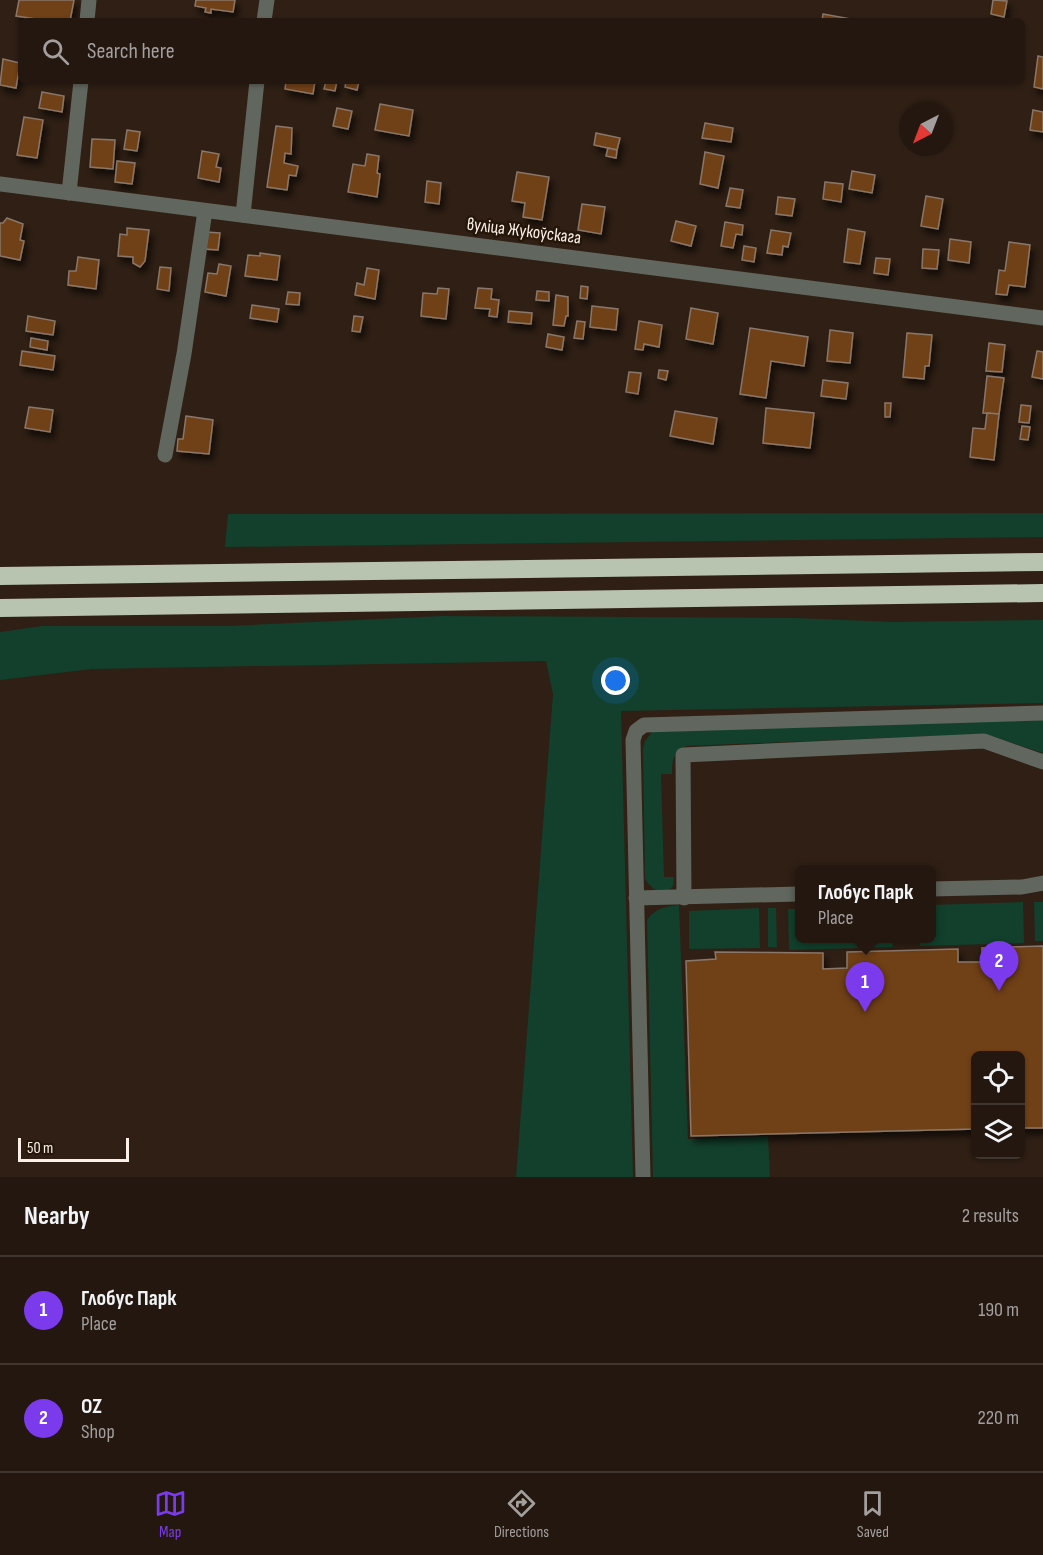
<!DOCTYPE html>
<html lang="en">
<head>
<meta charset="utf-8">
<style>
	:root { --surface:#23170f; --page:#2f241d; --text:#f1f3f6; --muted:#a39f9e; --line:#40362f; --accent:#7c3aed }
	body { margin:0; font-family:"Sofia Sans Condensed",sans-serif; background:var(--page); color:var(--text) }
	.controls { position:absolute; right:18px; bottom:18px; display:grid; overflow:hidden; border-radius:9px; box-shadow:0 2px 4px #0004 }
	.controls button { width:54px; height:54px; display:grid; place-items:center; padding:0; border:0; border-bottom:2px solid var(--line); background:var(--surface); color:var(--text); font:30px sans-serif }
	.compass { position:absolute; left:899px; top:102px; width:54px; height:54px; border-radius:50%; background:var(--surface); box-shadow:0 2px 4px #0004; rotate:222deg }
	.scale { position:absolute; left:18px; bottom:15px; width:111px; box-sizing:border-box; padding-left:6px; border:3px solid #fbf0e8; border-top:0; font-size:16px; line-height:21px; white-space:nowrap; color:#fbf0e8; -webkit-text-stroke:4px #25160a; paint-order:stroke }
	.you { position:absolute; left:616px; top:681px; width:21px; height:21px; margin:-15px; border:4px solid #fff; border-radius:50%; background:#1a73e8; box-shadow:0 0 0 9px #1a73e833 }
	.badge { display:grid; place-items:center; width:39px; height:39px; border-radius:50%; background:var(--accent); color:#fff; font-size:20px; font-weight:700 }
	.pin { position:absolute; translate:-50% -50px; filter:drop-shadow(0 2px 3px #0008) }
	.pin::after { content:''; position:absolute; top:32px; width:21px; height:18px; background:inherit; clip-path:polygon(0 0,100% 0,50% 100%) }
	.popup { position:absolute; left:795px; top:865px; width:141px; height:78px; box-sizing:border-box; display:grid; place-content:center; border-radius:9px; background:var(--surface); filter:drop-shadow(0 2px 4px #0005); font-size:20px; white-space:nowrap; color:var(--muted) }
	.popup b { font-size:22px; color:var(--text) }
	.popup::after { content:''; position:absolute; left:50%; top:100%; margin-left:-12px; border:12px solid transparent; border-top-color:var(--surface) }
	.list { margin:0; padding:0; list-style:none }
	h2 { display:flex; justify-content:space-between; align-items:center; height:78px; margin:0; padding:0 24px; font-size:26px }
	h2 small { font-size:20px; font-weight:400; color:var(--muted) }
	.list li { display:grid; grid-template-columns:39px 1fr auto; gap:18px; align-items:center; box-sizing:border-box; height:108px; padding:0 24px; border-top:2px solid var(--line) }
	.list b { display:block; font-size:22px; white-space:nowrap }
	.list p { margin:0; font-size:20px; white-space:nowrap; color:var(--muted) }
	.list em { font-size:20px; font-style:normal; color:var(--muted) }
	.icon { flex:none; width:33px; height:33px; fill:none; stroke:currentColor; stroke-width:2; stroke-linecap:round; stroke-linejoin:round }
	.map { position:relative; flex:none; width:1043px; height:1177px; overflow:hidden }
	.search { position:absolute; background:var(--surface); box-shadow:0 2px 4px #0004; left:18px; right:18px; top:18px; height:66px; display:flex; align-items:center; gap:15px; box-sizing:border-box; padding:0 21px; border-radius:9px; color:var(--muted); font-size:22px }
	.sheet { height:294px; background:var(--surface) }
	nav { display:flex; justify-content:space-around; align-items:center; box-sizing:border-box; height:84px; border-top:2px solid var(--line); background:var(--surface); font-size:16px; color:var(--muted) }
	nav a { display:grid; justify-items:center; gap:3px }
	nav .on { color:var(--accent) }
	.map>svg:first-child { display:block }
	.green { fill:#12402c }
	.building { fill:#6f4019; stroke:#8a7769; stroke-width:1.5; filter:url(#shadow) }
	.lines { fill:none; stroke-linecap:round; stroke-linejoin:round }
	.minor { stroke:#61665e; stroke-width:15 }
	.highway { stroke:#b8c4b0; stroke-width:18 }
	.labels { text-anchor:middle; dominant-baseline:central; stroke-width:5; stroke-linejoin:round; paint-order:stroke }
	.street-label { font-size:18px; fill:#fbf0e8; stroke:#25160a }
</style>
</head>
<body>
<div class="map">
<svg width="1043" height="1177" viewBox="0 0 1043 1177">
	<defs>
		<filter id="shadow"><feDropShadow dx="3.5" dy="6" stdDeviation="3" flood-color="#0009"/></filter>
	</defs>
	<rect width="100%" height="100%" fill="#2f1f14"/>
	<g class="green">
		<path d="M1043 513V537L225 547 228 514Z"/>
		<path d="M443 616 795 618 893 622 1043 620V703L621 711 633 1177H516L553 694 546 661 92 669 0 680V632L42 626H229Z"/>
		<path d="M1043 720V753L985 734 686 746C673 752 672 760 672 774H661L664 877H674L673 886 667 892C656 892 651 888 645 879L643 749 645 741 652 732 668 730Z"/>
		<path d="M1023 902 1024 943 920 946V939L931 938V905Z"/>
		<path d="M1034 902H1043V941H1035Z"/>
		<path d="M679 905 688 1139 768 1136 770 1177H653L647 920C656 908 664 907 679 905Z"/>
		<path d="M759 908 760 948 689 949V911Z"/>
		<path d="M768 908H776L777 947H768Z"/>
		<path d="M788 909H799V938L892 939 893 947 789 950Z"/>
	</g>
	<g class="building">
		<path d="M19 0H74L70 21H50L16 16Z"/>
		<path d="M196 0H235L233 12 211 9V13L205 12 206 8 195 6Z"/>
		<path d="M993 0 1007 1 1004 17 991 14Z"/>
		<path d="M823 14 851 19 850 21H822Z"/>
		<path d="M1038 56 1043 57V89L1034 87Z"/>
		<path d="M3 59 20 63 16 88 0 85Z"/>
		<path d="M286 81H315L313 94 285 89Z"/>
		<path d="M326 81H337L335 91 324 89Z"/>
		<path d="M346 81H359L357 90 345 87Z"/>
		<path d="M42 92 64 96 62 112 39 108Z"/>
		<path d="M380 104 413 110 409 136 375 130Z"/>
		<path d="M337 108 352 111 348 129 333 126Z"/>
		<path d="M1033 110 1043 112V132L1030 130Z"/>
		<path d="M24 117 43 120 37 158 17 155Z"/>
		<path d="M705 123 733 128 731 142 702 138Z"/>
		<path d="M276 126 292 128 291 154 285 153 284 163 298 166 296 176 289 175 287 190 267 187Z"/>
		<path d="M127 130 140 132 137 151 124 149Z"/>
		<path d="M596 133 620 138 617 150 594 145Z"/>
		<path d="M92 139 115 140 113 169 90 167Z"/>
		<path d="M608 148 617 150 616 158 606 156Z"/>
		<path d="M202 151 219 154 216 167 221 168 219 182 198 178Z"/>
		<path d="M705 152 724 156 718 188 700 184Z"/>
		<path d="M367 154 379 156 377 173 380 174 377 197 348 192 353 164 365 166Z"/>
		<path d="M117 161 135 163 132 184 115 182Z"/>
		<path d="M852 171 875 175 872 193 849 189Z"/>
		<path d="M517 172 549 177 542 220 523 217 525 203 512 201Z"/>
		<path d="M427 181 441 183 439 204 425 202Z"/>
		<path d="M825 182 843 184 841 202 823 199Z"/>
		<path d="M730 188 743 190 740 208 726 206Z"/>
		<path d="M926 196 943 199 938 229 921 226Z"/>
		<path d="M778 197 795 199 792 216 776 214Z"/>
		<path d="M582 204 605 207 601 234 578 230Z"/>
		<path d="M7 218 23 224 20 240 24 241 20 260 0 256V223H3Z"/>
		<path d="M676 221 696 226 691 246 671 241Z"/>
		<path d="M725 222 743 225 742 235 736 234 733 248 721 246Z"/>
		<path d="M127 228 149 230 145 261 140 267 133 263V257L118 256 120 234 127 235Z"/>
		<path d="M848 229 865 232 860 264 844 262Z"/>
		<path d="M771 230 791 233 788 247 783 246 782 255 767 253Z"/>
		<path d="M206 232 220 233 218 250 204 249Z"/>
		<path d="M950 239 971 242 969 263 948 260Z"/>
		<path d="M1009 242 1030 245 1025 287 1009 285 1007 295 996 294 999 270 1005 271Z"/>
		<path d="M744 246 756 248 754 262 742 260Z"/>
		<path d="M923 249 939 250 937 269 922 268Z"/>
		<path d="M260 253 280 256 277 280 245 276 248 255 260 256Z"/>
		<path d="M78 257 99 260 96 289 68 285 69 271H76Z"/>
		<path d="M876 258 890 259 888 275 874 273Z"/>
		<path d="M219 264 231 266 226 296 205 292 208 273 217 274Z"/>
		<path d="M160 267 171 268 169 291 157 289Z"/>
		<path d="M367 268 379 270 375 299 355 295 357 283 364 285Z"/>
		<path d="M581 286 588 287 587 299 580 298Z"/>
		<path d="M438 288 449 289 446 319 421 316 423 293 437 294Z"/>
		<path d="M478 288 492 289 491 299 499 300 497 317 489 316 490 309 475 308Z"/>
		<path d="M537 291 549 292V301L536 300Z"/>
		<path d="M288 292 300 293 299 305 286 304Z"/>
		<path d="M556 295 568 297V316H566L564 326 553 325Z"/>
		<path d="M252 305 279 309 277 322 250 318Z"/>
		<path d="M592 306 618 309 616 330 590 327Z"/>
		<path d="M691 308 718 313 713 344 686 339Z"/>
		<path d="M509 311 532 313 531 324 508 322Z"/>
		<path d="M28 316 55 321 53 335 26 331Z"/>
		<path d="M354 316 363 317 360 332 352 331Z"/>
		<path d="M577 321 585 322 583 339 574 338Z"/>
		<path d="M639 321 662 325 659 347 644 344 643 350 635 349Z"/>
		<path d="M750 328 808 337 804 366 771 361 766 398 740 394Z"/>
		<path d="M830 330 853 333 850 363 827 361Z"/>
		<path d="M907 333 932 335 929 366H925L924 379 903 377Z"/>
		<path d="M548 334 564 337 562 350 546 347Z"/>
		<path d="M31 338 48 341 47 350 30 347Z"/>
		<path d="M989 343 1005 345 1002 372 986 371Z"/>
		<path d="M22 351 55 356 53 370 20 365Z"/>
		<path d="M1037 351 1043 352V379L1032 377Z"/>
		<path d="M659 370 668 371 666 380 658 378Z"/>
		<path d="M629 372 641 373 638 394 626 392Z"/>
		<path d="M987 376 1004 378 999 414 983 413Z"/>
		<path d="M823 380 848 383 846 399 821 396Z"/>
		<path d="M885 403H891L890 417H885Z"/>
		<path d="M1021 405 1031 406 1029 423 1019 422Z"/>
		<path d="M29 407 53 410 50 432 25 428Z"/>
		<path d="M766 408 814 413 810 448 763 443Z"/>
		<path d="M675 411 717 418 713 444 670 436Z"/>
		<path d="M987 413 999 414 994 460 970 457 973 428 985 429Z"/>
		<path d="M186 416 213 420 209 454 177 451 178 439H183Z"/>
		<path d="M1022 426 1030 427 1028 440 1020 439Z"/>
		<path d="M1043 946V1128H1020V1056H976V1129L691 1136 686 961 716 959 715 952 823 953V969L847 968V952L958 949V962H982V948Z"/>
	</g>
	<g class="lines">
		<g class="minor">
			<path d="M87 21 89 0"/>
			<path d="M264 21 267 0"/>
			<path d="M0 184 1043 318"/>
			<path d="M69 193 81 81"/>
			<path d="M243 215 257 81"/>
			<path d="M165 455 184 354 205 211"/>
			<path d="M931 889 1022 887 1043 883"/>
			<path d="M636 898 799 894"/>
			<path d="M684 898 683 755 984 741 1043 762"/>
			<path d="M643 1177 633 740 636 731 644 725 1043 713"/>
		</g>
		<g class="highway">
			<path d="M0 576 1043 562"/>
			<path d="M0 608 1043 593"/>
		</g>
	</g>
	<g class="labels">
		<g class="street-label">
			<text transform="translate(524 231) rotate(7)">вуліца Жукоўскага</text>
		</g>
	</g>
</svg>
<div class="controls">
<button><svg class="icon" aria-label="locate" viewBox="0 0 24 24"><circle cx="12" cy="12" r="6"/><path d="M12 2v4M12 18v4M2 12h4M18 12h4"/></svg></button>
<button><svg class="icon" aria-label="layers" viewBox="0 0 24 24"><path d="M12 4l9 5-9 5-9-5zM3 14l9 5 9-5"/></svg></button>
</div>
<svg class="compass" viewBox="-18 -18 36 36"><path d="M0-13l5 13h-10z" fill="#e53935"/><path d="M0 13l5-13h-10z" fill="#a39f9e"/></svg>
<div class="scale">50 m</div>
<div class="you"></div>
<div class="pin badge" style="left:865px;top:1012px">1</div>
<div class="popup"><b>Глобус Парк</b>Place</div>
<div class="pin badge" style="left:999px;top:991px">2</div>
<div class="search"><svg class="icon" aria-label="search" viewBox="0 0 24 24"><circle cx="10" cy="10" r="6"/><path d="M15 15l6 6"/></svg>Search here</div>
</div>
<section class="sheet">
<h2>Nearby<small>2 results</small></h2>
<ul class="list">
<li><span class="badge">1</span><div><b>Глобус Парк</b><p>Place</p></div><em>190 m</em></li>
<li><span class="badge">2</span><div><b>OZ</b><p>Shop</p></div><em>220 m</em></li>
</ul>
</section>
<nav>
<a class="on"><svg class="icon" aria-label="map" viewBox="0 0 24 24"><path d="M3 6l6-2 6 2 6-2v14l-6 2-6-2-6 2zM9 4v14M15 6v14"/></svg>Map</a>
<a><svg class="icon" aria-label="directions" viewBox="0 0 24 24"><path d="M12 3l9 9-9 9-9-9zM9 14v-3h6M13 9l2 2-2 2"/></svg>Directions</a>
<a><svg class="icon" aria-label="saved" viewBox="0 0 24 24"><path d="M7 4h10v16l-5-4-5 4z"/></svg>Saved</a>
</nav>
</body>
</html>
